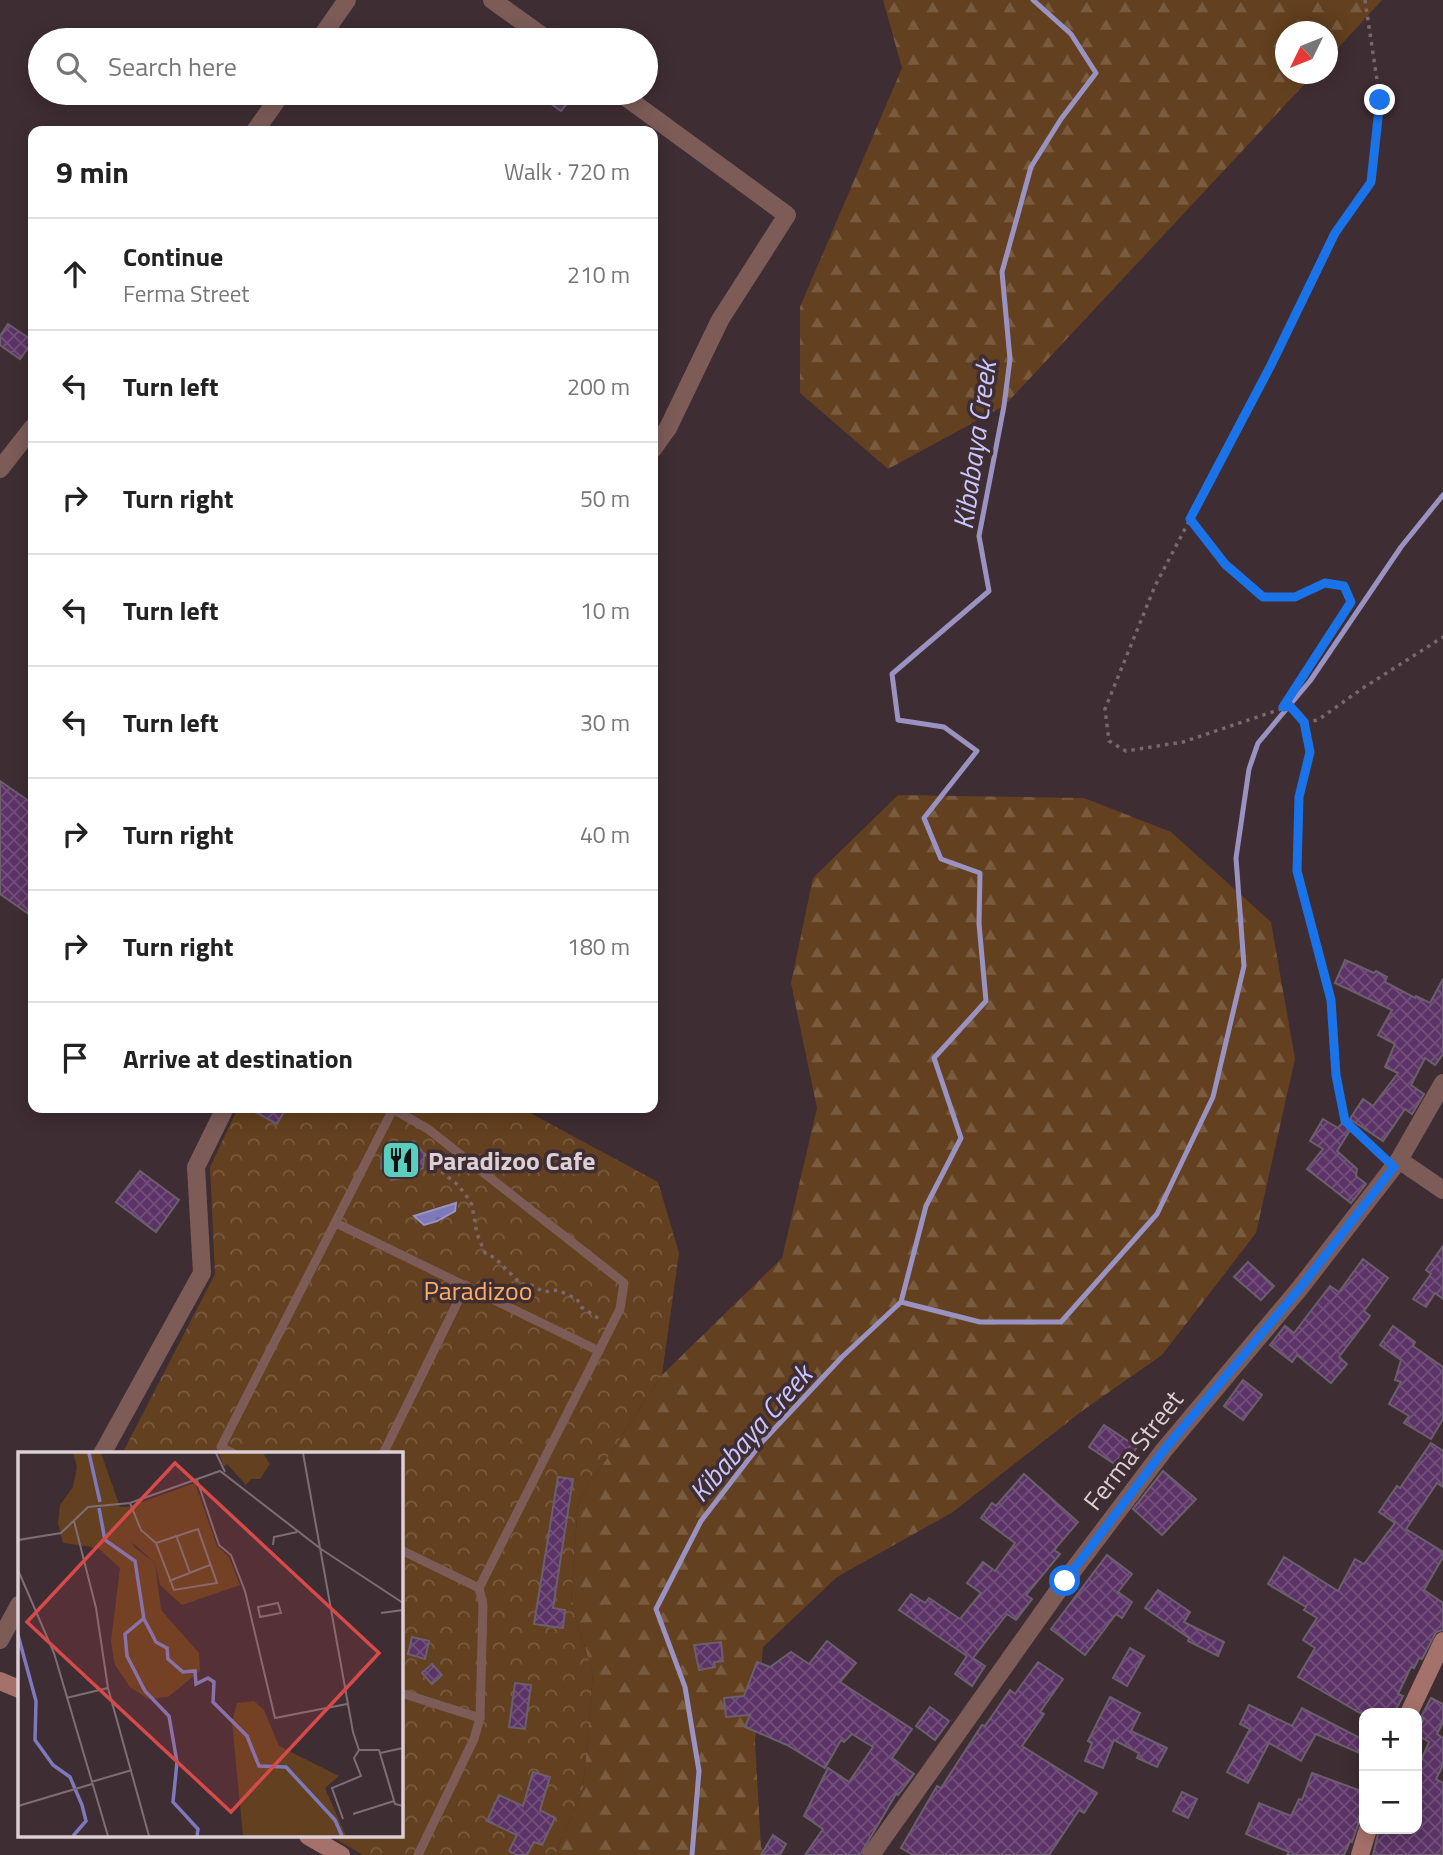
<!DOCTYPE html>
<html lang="en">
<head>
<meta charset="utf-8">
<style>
	:root { --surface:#fff; --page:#f6f6f6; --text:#222; --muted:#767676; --line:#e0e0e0 }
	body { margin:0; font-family:"Titillium Web",sans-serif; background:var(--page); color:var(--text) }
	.controls { position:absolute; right:21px; bottom:21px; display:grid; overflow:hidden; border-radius:14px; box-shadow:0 4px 18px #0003 }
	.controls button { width:63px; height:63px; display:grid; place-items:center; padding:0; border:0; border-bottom:2px solid var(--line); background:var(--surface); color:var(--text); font:35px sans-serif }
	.compass { position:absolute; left:1275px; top:21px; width:63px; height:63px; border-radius:50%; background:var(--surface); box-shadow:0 4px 18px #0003; rotate:227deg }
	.stop { position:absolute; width:21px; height:21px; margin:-16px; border:5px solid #1a73e8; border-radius:50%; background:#fff }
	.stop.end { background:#1a73e8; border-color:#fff; box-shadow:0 2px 7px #0008 }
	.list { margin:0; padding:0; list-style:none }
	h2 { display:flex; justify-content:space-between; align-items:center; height:91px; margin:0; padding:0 28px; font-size:30px }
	h2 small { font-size:23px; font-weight:400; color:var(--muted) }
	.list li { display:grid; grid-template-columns:46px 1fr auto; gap:21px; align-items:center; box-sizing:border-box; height:112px; padding:0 28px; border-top:2px solid var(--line) }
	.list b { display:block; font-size:26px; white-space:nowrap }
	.list p { margin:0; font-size:23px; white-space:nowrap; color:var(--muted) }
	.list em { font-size:23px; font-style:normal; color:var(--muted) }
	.icon { flex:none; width:38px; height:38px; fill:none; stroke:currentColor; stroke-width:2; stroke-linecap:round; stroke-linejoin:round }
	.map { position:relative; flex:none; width:1443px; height:1855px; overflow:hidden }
	.search { position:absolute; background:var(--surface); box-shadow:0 4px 18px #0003; left:28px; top:28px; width:630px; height:77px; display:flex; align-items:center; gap:18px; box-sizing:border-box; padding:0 24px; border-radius:38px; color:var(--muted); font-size:26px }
	.panel { position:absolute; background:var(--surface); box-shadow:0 4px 18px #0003; left:28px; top:126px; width:630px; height:987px; border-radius:14px }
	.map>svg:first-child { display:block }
	.forest { fill:url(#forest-firs) }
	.park { fill:url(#park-crowns) }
	.water { fill:url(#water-ripples); stroke:#9a93c2; stroke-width:2 }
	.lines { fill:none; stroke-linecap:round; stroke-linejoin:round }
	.stream { stroke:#9a93c2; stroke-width:5 }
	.building { fill:url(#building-cross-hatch); stroke:#6b5f6e; stroke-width:2 }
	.path { stroke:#78686e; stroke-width:3.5; stroke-dasharray:3.5 5; stroke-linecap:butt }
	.service { stroke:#7d5c58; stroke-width:9 }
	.minor { stroke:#7d5c58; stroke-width:18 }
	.secondary { stroke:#a5726b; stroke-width:18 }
	.route { stroke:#1a73e8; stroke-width:9 }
	.labels { text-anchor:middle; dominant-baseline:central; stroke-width:7; stroke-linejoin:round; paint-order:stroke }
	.poi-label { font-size:26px; font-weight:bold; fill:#dcd0d4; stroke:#3f2d34; text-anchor:start }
	.park-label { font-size:26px; fill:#fbad66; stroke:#3f2d34 }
	.street-label { font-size:26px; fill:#dcd0d4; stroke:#3f2d34 }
	.water-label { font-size:28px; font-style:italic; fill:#c9c7fe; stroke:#3f2d34 }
	.inset-river { fill:none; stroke:#7d79ba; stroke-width:3.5 }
	.inset-road { fill:none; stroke:#7e6e74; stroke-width:2 }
	.view { fill:#d74a4a; fill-opacity:0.15; stroke:#d74a4a; stroke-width:3.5 }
	.inset-edge { fill:none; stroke:#dcd0d4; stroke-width:3.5 }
</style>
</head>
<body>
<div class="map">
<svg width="1443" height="1855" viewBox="0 0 1443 1855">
	<defs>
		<pattern id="forest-firs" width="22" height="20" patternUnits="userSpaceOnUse" patternTransform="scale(1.75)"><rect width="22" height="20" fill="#63401f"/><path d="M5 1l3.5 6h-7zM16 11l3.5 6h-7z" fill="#795b3f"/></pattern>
		<pattern id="park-crowns" width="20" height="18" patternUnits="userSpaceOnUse" patternTransform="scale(1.75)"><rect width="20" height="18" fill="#63401f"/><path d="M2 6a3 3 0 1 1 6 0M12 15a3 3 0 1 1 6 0" fill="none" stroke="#795b3f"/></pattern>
		<pattern id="water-ripples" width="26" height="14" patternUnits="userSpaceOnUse" patternTransform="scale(1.75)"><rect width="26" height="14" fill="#7d79ba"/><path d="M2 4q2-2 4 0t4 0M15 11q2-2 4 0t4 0" fill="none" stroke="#68648f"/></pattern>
		<pattern id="building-cross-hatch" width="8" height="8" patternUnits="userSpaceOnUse" patternTransform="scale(1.75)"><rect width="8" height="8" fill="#5c3366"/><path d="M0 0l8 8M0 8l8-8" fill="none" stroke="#73507b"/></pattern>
	</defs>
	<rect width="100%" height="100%" fill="#3f2d34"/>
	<g class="forest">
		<path d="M883 0H1382L1328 59V32H1286V74H1314L1004 406 888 469 800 393V307L902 68Z"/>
		<path d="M898 795 1084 798 1171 832 1271 922 1295 1059 1256 1233 1162 1355 1082 1411 953 1512 837 1577 763 1647 755 1742 761 1847 765 1855H555L583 1789 593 1673 571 1604 578 1502 662 1375 782 1258 817 1108 791 983 813 878Z"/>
	</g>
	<path class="park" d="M238 1108H521L658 1182 679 1253 662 1375 578 1502 571 1604 593 1673 583 1789 555 1855H363L331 1836H401V1454H122L215 1274 210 1167Z"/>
	<path class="water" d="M456 1203 455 1211 437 1221 424 1225 414 1216Z"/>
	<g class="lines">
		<g class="stream">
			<path d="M901 1302 980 1322H1061L1157 1214 1213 1097 1244 966 1236 858 1249 769 1258 743 1310 681 1401 547 1443 495"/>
			<path d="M692 1855 699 1771 685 1687 656 1609 701 1521 762 1442 842 1357 901 1302 926 1206 961 1138 934 1058 986 1001 979 924 980 873 941 859 924 818 977 751 944 727 898 720 892 674 989 591 979 536 1004 406 1010 359 1002 272 1031 167 1061 119 1096 73 1071 34 1033 0"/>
		</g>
	</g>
	<g class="building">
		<path d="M559 93H576L561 111 550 103Z"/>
		<path d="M8 324 33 341 20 359 0 345V336Z"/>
		<path d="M0 781 33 804V917L0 894Z"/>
		<path d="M1345 960 1374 973 1376 971 1387 977 1385 982 1415 998 1416 996 1430 1003 1443 979V1054L1435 1065 1425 1058 1411 1085 1424 1094 1412 1114 1405 1109 1383 1141 1350 1119 1363 1099 1373 1106 1398 1073 1385 1067 1395 1044 1378 1035 1392 1010 1335 983Z"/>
		<path d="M248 1108H286L277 1124Z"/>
		<path d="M1323 1119 1338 1128 1344 1121 1352 1127 1337 1151 1357 1169 1356 1176 1366 1184 1351 1203 1307 1169 1323 1149 1310 1141Z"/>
		<path d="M414 1141 424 1154 423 1168 408 1177 391 1180 381 1168 382 1154 397 1145Z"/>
		<path d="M140 1171 179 1200 156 1232 116 1202Z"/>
		<path d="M1443 1246V1299L1435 1293 1426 1307 1413 1299 1431 1274 1426 1270Z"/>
		<path d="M1363 1259 1388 1278 1364 1311 1370 1316 1339 1357 1347 1364 1331 1383 1297 1355 1292 1362 1270 1345 1285 1326 1294 1333 1330 1286 1339 1292Z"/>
		<path d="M1248 1262 1274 1286 1261 1300 1234 1277Z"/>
		<path d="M1393 1326 1415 1342 1413 1346 1443 1367V1419L1431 1439 1404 1423 1409 1416 1389 1404 1401 1382 1395 1380 1401 1360 1380 1345Z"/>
		<path d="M1243 1380 1262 1395 1243 1420 1224 1406Z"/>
		<path d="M1104 1425 1137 1447 1122 1469 1089 1447Z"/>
		<path d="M1431 1443 1443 1451V1487L1437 1483 1406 1529 1443 1552V1557L1424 1590 1443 1603V1630L1436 1632 1422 1659 1419 1658 1414 1668 1411 1667 1398 1694 1403 1696 1394 1713H1360L1298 1677 1315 1648 1303 1640 1317 1618 1304 1610 1306 1607 1268 1584 1284 1557 1338 1591 1355 1559 1364 1564 1395 1523 1379 1512 1397 1486 1400 1488Z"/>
		<path d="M1163 1471 1196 1499 1162 1535 1133 1509Z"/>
		<path d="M1024 1474 1078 1522 1054 1550 1060 1554 1026 1595 1032 1599 1016 1620 1007 1614 973 1658 985 1666 972 1686 955 1674 967 1656 899 1610 911 1594 925 1603 929 1598 960 1619 981 1593 967 1583 983 1562 995 1571 1015 1543 981 1518 992 1503 996 1506Z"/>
		<path d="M558 1477 573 1479 553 1608 565 1610 563 1628 534 1624Z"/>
		<path d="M1107 1555 1132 1574 1118 1592 1132 1602 1122 1618 1116 1614 1085 1655 1051 1629Z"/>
		<path d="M1158 1590 1190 1612 1184 1622 1224 1642 1218 1656 1188 1641 1189 1638 1145 1608Z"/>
		<path d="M412 1637 429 1641 425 1659 408 1654Z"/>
		<path d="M827 1641 856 1663 840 1682 912 1729 892 1758 914 1774 898 1795 896 1794 860 1855H805L823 1829 804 1816 828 1768 849 1782 873 1747 852 1734 844 1742 841 1740 825 1768 787 1745 745 1727 750 1715 726 1717 724 1698 744 1696 757 1662 770 1667 791 1652 809 1664Z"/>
		<path d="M721 1642 723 1661 714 1662 715 1667 699 1670 694 1645Z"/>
		<path d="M1130 1648 1144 1656 1127 1686 1113 1678Z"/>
		<path d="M1038 1662 1063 1679 1040 1712 1044 1714 1022 1746 1097 1793 1084 1813 1079 1810 1049 1855H913L901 1848 937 1786 941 1788 982 1725 985 1726 1010 1690 1015 1694Z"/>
		<path d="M432 1664 442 1675 432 1684 422 1673Z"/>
		<path d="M515 1683 531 1685 525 1729 509 1727Z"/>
		<path d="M1110 1697 1140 1713 1131 1731 1167 1748 1157 1767 1137 1758 1139 1753 1114 1740 1103 1768 1085 1761 1092 1743 1088 1741Z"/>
		<path d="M1431 1698 1443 1704V1722L1437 1734 1443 1738V1765L1436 1779 1443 1783V1855H1373L1379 1829H1417V1770L1429 1742 1417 1735V1732L1424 1718 1421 1717Z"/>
		<path d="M1249 1705 1292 1726 1302 1708 1364 1740V1755L1316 1734 1301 1761 1269 1743 1248 1783 1227 1772 1250 1729 1240 1724Z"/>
		<path d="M930 1707 949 1721 935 1740 916 1726Z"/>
		<path d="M533 1772 550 1777 540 1810 555 1818 542 1845 534 1842 527 1855H516L509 1851 517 1835 487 1821 499 1795 523 1806Z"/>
		<path d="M1312 1773 1364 1792V1803L1357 1822H1359L1352 1842 1350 1841 1344 1855H1287L1289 1852 1246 1834 1259 1803 1291 1816 1299 1799 1302 1800Z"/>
		<path d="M1182 1792 1197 1799 1188 1818 1173 1811Z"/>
		<path d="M773 1835 786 1844 780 1855H761Z"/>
	</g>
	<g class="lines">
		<g class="path">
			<path d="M1365 0 1380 100 1372 182 1335 233 1271 365 1155 586 1105 709 1109 741 1126 751 1183 742 1290 706 1305 722 1310 752 1299 797 1297 871 1331 1000 1336 1075 1345 1121 1383 1157"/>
			<path d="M1190 519 1225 564 1263 597H1295L1325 583 1344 586 1351 602 1284 706"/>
			<path d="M1305 722 1318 720 1363 688 1443 637"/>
			<path d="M424 1154 432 1158 443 1173 458 1185 468 1198 472 1205 477 1234 485 1253 495 1258 521 1284 531 1285 544 1292 558 1290 577 1299 581 1307 601 1320"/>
		</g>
		<g class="service">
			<path d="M336 1223 599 1351"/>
			<path d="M234 1454 221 1447 393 1109 428 1129 624 1283 620 1309 479 1588 483 1605 480 1718 474 1739 418 1855"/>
			<path d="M383 1454 466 1285"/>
			<path d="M401 1550 479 1588"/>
			<path d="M401 1693 480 1718"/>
		</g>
		<g class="minor">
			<path d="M492 0 548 40"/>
			<path d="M319 40 347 0"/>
			<path d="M620 93 787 215 720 320 668 428 653 449"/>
			<path d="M255 131 282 93"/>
			<path d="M0 469 33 427"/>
			<path d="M1399 1160 1443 1190"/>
			<path d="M102 1454 202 1273 196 1167 225 1108"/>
			<path d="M0 1640 19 1605"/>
			<path d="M871 1855 1065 1581 1164 1450 1300 1288 1399 1160 1443 1083"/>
		</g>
		<g class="secondary">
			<path d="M0 1681 19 1689"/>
			<path d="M1409 1713 1443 1641"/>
			<path d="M308 1836 341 1855"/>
			<path d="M1360 1855 1368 1829"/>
		</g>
	</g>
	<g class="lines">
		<path class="route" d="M1065 1581 1164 1450 1300 1288 1394 1167 1345 1121 1336 1075 1331 1000 1297 871 1299 797 1310 752 1304 722 1290 706 1283 707 1351 602 1344 586 1325 583 1295 597H1263L1225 564 1190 519 1271 365 1335 233 1371 182 1380 100"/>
	</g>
	<defs>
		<g id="restaurant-square" transform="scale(2.0125)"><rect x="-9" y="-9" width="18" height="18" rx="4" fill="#59cebe" stroke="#3f2d34"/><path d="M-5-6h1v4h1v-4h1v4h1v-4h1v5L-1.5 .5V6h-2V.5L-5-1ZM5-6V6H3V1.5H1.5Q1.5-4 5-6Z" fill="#111"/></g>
	</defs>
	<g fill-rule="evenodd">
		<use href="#restaurant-square" x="401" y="1160"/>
	</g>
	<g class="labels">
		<g class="poi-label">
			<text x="428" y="1160">Paradizoo Cafe</text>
		</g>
		<g class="park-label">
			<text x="478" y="1290">Paradizoo</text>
		</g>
		<g class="street-label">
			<text transform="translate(1133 1450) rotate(-52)">Ferma Street</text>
		</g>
		<g class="water-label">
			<text transform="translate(974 445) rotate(-82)">Kibabaya Creek</text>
			<text transform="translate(750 1433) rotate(-49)">Kibabaya Creek</text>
		</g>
	</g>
	<g transform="translate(18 1452)">
		<rect width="385" height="385" fill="#3f2d34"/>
		<path d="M55 1H83L116 95 137 111 143 158 181 201 182 219 150 245 130 247 112 235 97 213 93 190 102 116 80 96 45 91 40 71 42 53 55 35 59 15ZM236 249 246 258 261 294 321 324 307 336 328 384H225L214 270 219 251Z" fill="#63401f"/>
		<path d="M177 31 199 94 211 105 222 133 164 153 142 133 137 111 105 82 100 55H110Z" fill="#63401f"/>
		<path d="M201 1H245L252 12 242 27H233L228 33 209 12 206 15Z" fill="#63401f"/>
		<path class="inset-river" d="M71 1 82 50M81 56 87 88 117 109 126 167 138 190 149 196 150 207 165 220 177 219 178 232 190 226 196 230 195 250 229 284 241 314 268 315 317 368 324 384M125 167 107 182 109 204 127 239 151 264 159 310 155 350 180 377 179 384M0 183 18 249 17 288 35 313 52 325 64 353 68 369 55 384"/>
		<path class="inset-road" d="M198 1 207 20M285 1 335 280 341 298H361L377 352 385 354M179 28 201 93 213 103 227 139 257 266 329 252M112 51 123 78 138 91 156 138 199 131 180 77 138 91M56 69 78 156 90 236 131 384M158 83 172 121M0 88 43 81 70 55 112 51 202 19 303 97 385 151M255 93 256 85 279 80M0 118 36 201 90 384M151 129 192 113M260 151 263 161 242 165 240 155ZM363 161 385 158M48 246 90 236M362 301 385 296M73 330 114 318M0 354 74 332M335 362 376 349M325 367 314 336 343 324 336 306 341 298"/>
		<path class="view" d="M157 11 361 201 213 360 9 170Z"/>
		<rect width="385" height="385" class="inset-edge"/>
	</g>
</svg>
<div class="controls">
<button>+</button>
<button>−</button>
</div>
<svg class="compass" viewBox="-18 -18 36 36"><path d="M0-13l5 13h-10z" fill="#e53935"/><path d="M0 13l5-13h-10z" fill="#767676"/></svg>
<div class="stop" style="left:1065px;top:1581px"></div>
<div class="stop end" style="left:1380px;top:100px"></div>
<div class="search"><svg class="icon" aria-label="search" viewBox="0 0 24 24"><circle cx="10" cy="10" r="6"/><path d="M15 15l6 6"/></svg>Search here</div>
<section class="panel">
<h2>9 min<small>Walk · 720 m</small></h2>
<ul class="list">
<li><svg class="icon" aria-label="ahead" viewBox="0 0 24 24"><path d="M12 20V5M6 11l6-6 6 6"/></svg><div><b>Continue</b><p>Ferma Street</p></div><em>210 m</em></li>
<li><svg class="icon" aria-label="left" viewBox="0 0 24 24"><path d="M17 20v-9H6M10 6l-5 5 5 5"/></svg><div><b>Turn left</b></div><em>200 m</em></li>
<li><svg class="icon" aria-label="right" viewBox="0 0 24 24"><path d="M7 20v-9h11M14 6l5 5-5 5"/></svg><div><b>Turn right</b></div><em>50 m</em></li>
<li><svg class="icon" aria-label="left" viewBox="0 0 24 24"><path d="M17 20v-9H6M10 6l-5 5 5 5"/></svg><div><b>Turn left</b></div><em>10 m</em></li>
<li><svg class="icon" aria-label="left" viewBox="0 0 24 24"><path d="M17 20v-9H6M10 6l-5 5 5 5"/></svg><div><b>Turn left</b></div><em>30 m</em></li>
<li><svg class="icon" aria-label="right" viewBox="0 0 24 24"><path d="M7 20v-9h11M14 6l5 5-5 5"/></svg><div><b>Turn right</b></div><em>40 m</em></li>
<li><svg class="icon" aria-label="right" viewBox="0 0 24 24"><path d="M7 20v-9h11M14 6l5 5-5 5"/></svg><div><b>Turn right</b></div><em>180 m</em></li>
<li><svg class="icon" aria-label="arrive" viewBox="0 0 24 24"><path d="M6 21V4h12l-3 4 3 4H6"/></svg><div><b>Arrive at destination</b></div></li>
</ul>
</section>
</div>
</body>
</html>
